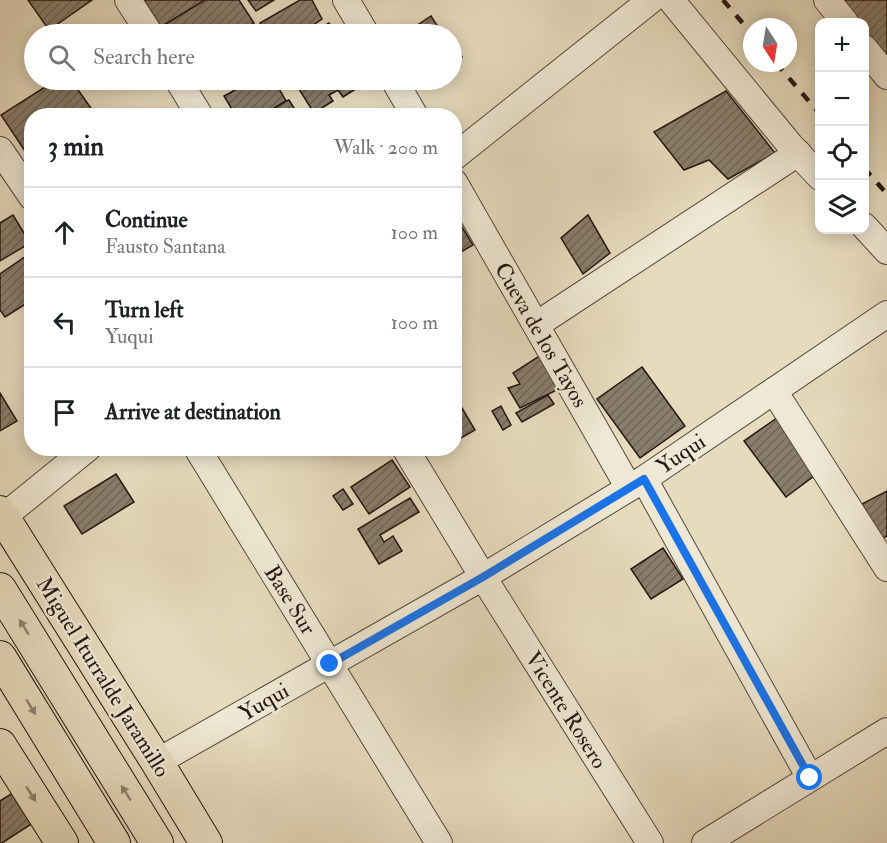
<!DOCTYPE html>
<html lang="en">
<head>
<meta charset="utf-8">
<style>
	:root { --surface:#fff; --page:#f6f6f6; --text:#202124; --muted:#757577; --line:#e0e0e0 }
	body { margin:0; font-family:"IM FELL Double Pica",serif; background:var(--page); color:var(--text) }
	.controls { position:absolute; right:18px; top:18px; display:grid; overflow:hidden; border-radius:12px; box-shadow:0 3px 15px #0003 }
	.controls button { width:54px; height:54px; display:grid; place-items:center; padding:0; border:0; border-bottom:2px solid var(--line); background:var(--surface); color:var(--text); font:30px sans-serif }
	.compass { position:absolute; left:743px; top:18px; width:54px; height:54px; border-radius:50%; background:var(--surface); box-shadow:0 3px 15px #0003; rotate:168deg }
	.stop { position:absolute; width:18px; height:18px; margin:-14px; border:4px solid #1a73e8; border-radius:50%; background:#fff }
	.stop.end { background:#1a73e8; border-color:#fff; box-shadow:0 2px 6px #0008 }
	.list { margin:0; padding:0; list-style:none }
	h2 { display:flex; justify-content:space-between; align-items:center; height:78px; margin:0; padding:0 24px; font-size:26px }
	h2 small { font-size:20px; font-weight:400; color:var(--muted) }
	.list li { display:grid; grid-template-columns:39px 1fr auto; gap:18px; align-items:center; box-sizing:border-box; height:90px; padding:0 24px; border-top:2px solid var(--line) }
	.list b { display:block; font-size:22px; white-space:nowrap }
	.list p { margin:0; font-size:20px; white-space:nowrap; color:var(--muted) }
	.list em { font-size:20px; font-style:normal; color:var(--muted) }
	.icon { flex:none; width:33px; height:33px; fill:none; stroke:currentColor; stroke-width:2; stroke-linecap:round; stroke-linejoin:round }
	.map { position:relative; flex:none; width:887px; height:843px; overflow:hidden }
	.search { position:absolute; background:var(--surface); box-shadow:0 3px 15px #0003; left:24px; top:24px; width:438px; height:66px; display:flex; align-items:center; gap:15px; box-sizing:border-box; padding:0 21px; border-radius:33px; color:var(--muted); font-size:22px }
	.panel { position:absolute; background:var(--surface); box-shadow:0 3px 15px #0003; left:24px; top:108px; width:438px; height:348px; border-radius:24px }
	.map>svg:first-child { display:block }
	.building { fill:url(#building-hatch); stroke:#241712; stroke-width:1.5 }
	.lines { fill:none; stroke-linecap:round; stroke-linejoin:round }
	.minor-casing { stroke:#54483d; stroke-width:28 }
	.major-casing { stroke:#241712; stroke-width:34 }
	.minor { stroke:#efe8d4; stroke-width:26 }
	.major { stroke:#e6dbbd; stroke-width:32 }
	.rail { stroke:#241712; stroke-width:4.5; stroke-dasharray:10 10; stroke-linecap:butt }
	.oneway { fill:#8f8370 }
	.route { stroke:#1a73e8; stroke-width:8 }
	.labels { text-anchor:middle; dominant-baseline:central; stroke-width:5; stroke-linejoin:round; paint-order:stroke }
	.street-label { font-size:22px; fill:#241712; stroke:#efe8d4 }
</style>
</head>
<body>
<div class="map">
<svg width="887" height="843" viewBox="0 0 887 843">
	<defs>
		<pattern id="building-hatch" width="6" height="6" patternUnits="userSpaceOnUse" patternTransform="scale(1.5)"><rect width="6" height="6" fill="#897d6b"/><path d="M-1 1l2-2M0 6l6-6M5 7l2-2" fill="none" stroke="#706557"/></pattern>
	</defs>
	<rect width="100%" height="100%" fill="#e6dbbd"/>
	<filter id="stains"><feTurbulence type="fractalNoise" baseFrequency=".00333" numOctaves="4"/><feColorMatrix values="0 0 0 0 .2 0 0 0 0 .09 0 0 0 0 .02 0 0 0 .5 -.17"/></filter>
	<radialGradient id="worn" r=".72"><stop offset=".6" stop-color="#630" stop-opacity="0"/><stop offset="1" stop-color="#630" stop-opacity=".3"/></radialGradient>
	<g class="building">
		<path d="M28 0H92L49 30Z"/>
		<path d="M144 0H205L161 27Z"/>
		<path d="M205 0H239L254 23 234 34H166L161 27Z"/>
		<path d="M248 0H274L256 11Z"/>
		<path d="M300 0H312L322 19 300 34H268L260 23Z"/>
		<path d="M834 0H887V61L864 35V22H854Z"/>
		<path d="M431 16 440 30 435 34H404Z"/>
		<path d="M329 23 336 34H310Z"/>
		<path d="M452 42 462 57 452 64Z"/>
		<path d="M56 80H71L93 111 84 116H32V147L25 151 1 115Z"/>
		<path d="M253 80H274L286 101 262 116H236L224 96Z"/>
		<path d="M307 80H359L362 85 343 97 338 90 329 95 333 101 314 113 297 86Z"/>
		<path d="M726 91 775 153 728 179 709 160 684 170 654 132Z"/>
		<path d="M289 100 299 116H262L286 101Z"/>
		<path d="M454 214 473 245 454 256Z"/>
		<path d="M13 215 30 243 0 261V223Z"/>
		<path d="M588 215 610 253 583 274 561 238Z"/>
		<path d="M32 252V300L5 317 0 310V274Z"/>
		<path d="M544 353 563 387 520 408 508 388 520 384 513 373Z"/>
		<path d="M642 367 685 426 640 458 597 399Z"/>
		<path d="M0 393 17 421 0 431Z"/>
		<path d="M548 395 554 404 522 422 516 413Z"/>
		<path d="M459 403 475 430 454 442V405Z"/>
		<path d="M501 406 511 425 503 430 492 411Z"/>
		<path d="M781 415 814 476 786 497 744 441Z"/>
		<path d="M392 460 410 487 369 514 351 487Z"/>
		<path d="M116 474 134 502 82 534 64 506Z"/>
		<path d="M343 489 353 504 343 510 333 496Z"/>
		<path d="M887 491V536L882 539 862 504Z"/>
		<path d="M410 498 419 512 380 535 384 542 393 536 402 551 379 564 358 529Z"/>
		<path d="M663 548 683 579 651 599 631 569Z"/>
		<path d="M16 791 36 821 2 843H0V801Z"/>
	</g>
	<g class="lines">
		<g class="minor-casing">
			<g id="minor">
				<path d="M128 0 150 34"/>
				<path d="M346 0 366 34"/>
				<path d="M671 0 790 145 820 177"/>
				<path d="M827 0 845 22"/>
				<path d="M864 48 887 76"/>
				<path d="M178 80 200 116"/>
				<path d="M394 80 415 116"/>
				<path d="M0 150 32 197"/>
				<path d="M454 157 651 0"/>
				<path d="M454 182 629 488"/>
				<path d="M864 226 887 251"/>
				<path d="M536 325 798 153"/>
				<path d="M774 391 887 568"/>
				<path d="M197 448 439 843"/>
				<path d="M405 448 483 577 650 843"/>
				<path d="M644 479 810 778"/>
				<path d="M3 517 88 448"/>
				<path d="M157 762 483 577 644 479 887 314"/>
				<path d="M705 843 887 731"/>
			</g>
		</g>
		<g class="major-casing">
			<g id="major">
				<path d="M0 512 157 762 206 843"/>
				<path d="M0 589 157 843"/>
				<path d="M0 657 114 843"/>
				<path d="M0 745 62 843"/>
			</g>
		</g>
		<use href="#minor" class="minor"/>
		<use href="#major" class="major"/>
		<g class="rail">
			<path d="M723 0 752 34"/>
			<path d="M776 63 820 114"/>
			<path d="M864 168 887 194"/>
		</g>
	</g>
	<defs><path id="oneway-solid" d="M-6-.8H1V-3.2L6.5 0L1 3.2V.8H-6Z" transform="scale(1.5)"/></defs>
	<g class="oneway">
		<use href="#oneway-solid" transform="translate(24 627) rotate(-122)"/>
		<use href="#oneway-solid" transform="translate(31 707) rotate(58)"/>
		<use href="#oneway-solid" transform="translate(126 793) rotate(-122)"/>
		<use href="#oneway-solid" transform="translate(31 794) rotate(57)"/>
	</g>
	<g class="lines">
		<path class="route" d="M330 664 483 577 644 479 810 778"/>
	</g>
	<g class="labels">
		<g class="street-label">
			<text transform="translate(541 335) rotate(60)">Cueva de los Tayos</text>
			<text transform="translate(681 454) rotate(-34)">Yuqui</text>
			<text transform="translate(290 600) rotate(58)">Base Sur</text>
			<text transform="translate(103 677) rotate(58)">Miguel Iturralde Jaramillo</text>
			<text transform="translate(264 702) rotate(-30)">Yuqui</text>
			<text transform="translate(566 710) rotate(58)">Vicente Rosero</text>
		</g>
	</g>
	<rect width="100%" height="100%" filter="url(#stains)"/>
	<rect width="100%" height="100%" fill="url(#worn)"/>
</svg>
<div class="controls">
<button>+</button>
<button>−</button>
<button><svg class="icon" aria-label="locate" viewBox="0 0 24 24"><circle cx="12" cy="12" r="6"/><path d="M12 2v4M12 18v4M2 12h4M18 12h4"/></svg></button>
<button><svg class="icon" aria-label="layers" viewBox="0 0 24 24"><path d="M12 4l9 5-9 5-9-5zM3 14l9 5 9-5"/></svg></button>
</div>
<svg class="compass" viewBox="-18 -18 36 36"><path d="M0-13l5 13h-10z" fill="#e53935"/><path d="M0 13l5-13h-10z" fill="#757577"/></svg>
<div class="stop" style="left:810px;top:778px"></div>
<div class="stop end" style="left:330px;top:664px"></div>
<div class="search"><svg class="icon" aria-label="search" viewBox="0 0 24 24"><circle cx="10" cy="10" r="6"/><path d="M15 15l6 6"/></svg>Search here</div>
<section class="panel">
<h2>3 min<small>Walk · 200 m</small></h2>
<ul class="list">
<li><svg class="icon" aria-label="ahead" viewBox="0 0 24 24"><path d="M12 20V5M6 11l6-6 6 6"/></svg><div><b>Continue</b><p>Fausto Santana</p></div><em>100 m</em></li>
<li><svg class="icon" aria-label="left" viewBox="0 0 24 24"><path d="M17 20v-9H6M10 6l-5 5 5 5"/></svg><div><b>Turn left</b><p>Yuqui</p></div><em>100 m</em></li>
<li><svg class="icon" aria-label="arrive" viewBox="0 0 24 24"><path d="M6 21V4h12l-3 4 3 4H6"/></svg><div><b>Arrive at destination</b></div></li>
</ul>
</section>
</div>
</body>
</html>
